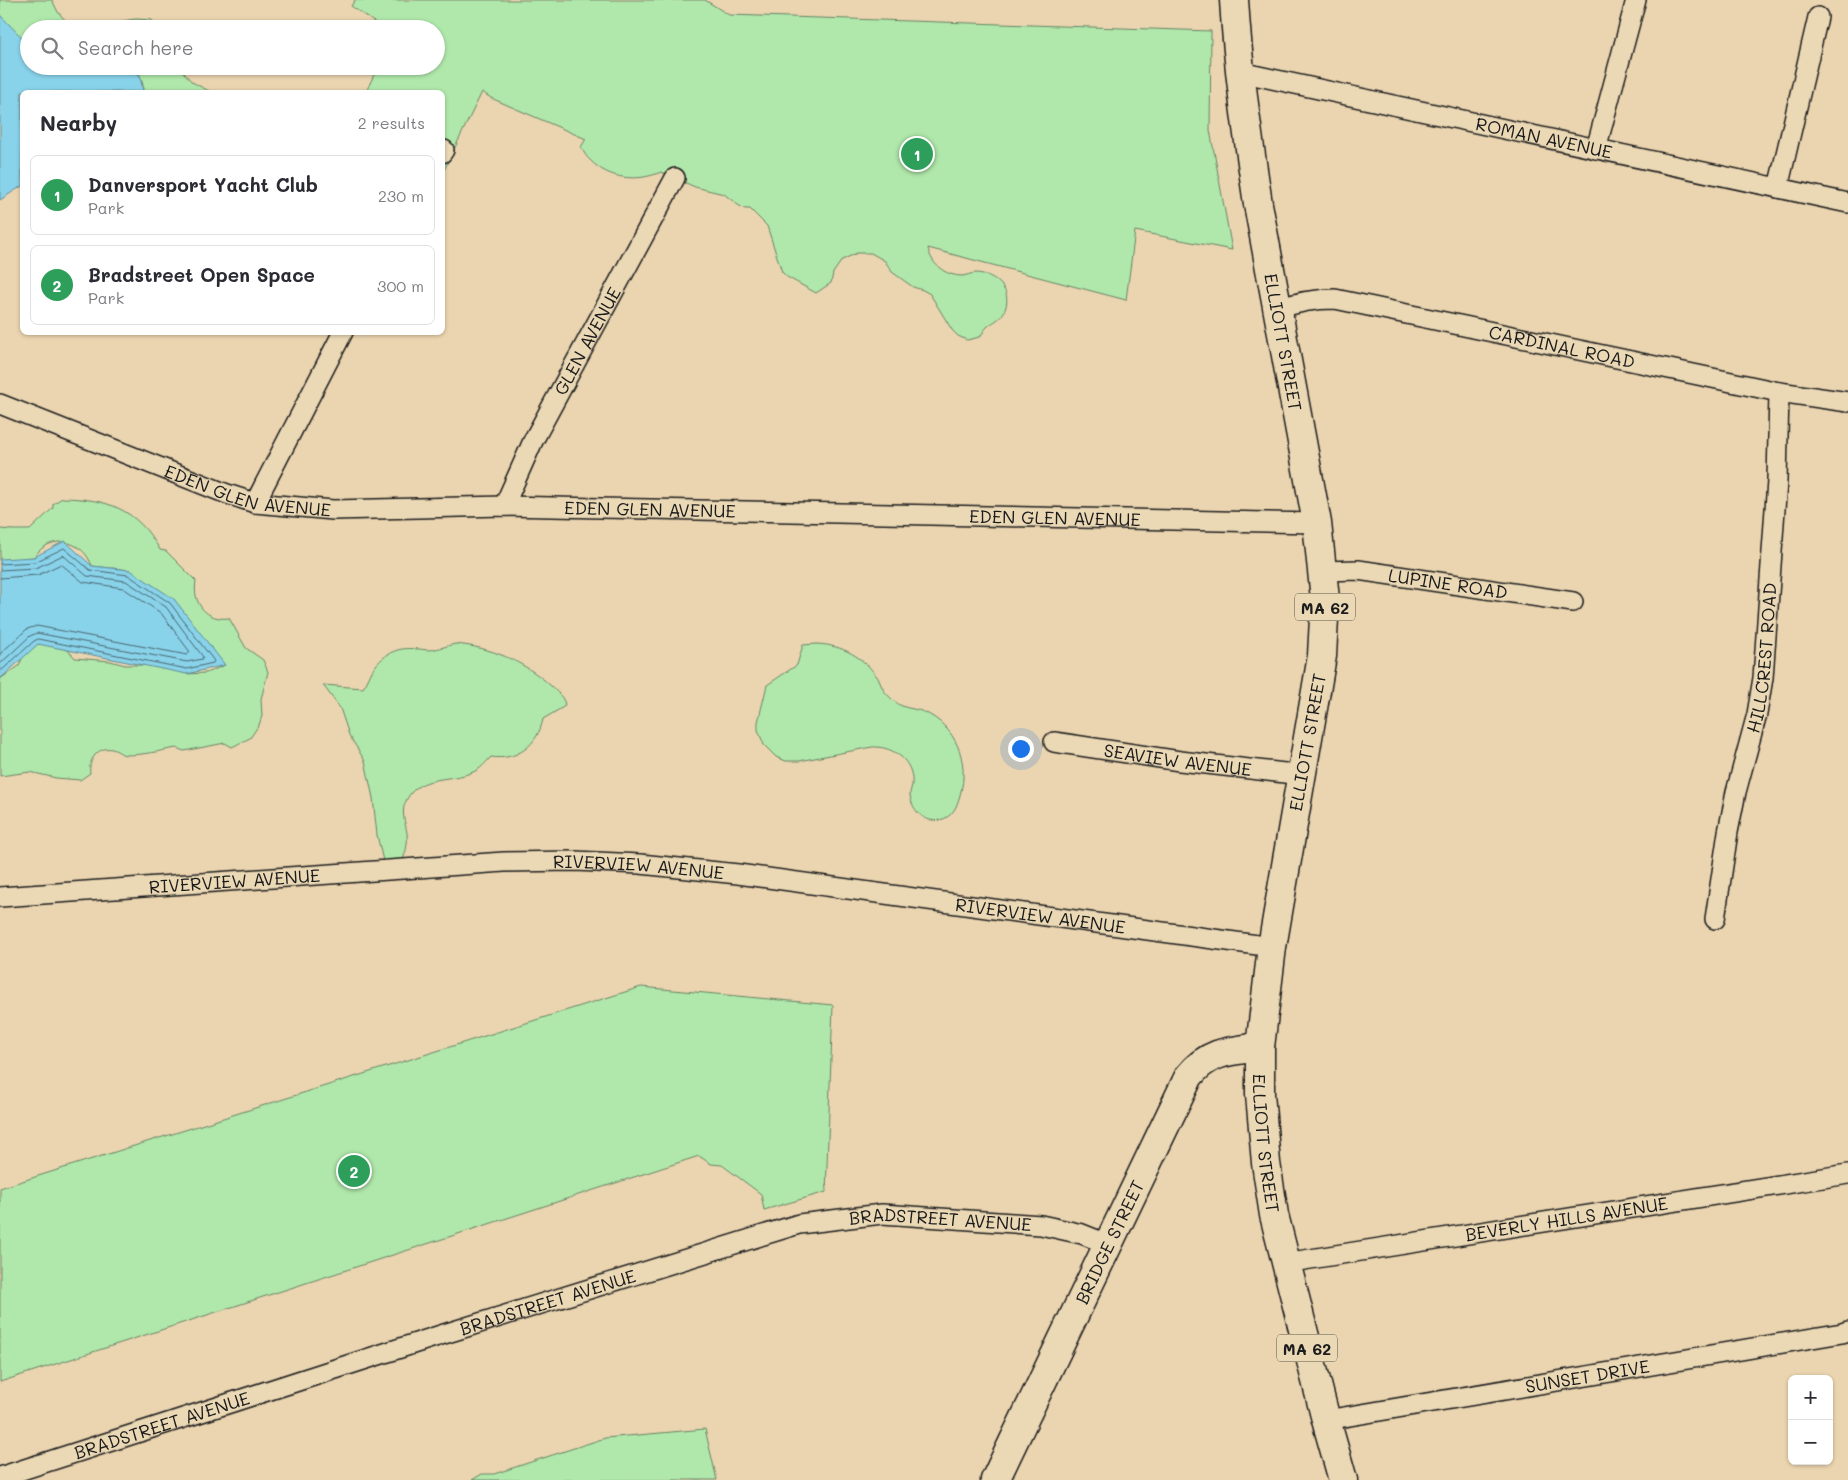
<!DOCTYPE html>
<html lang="en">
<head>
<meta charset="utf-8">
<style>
	:root { --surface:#fff; --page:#f7f7f7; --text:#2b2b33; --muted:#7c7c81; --line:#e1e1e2; --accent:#b45309 }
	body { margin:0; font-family:Mali,sans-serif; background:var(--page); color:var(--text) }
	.controls { position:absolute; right:15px; bottom:15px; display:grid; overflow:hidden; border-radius:8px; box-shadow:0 1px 4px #0004 }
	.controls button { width:45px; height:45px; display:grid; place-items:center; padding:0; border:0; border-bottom:1px solid var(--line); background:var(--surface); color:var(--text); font:25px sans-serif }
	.you { position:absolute; left:1020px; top:748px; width:18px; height:18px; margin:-12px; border:4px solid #fff; border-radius:50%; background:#1a73e8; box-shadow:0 0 0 8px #1a73e833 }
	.badge { display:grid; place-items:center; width:32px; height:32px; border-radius:50%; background:var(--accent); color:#fff; font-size:16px; font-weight:700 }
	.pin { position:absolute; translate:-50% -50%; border:2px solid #fff; box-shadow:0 1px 5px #0006 }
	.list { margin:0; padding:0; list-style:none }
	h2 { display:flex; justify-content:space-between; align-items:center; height:65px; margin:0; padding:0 20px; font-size:21px }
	h2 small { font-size:16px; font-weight:400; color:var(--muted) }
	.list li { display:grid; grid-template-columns:32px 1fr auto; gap:15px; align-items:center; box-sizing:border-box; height:80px; margin:0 10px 10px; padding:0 10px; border:1px solid var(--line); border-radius:8px }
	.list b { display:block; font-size:19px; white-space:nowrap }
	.list p { margin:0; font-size:16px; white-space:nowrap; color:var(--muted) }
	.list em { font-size:16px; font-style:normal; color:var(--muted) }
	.icon { flex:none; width:28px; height:28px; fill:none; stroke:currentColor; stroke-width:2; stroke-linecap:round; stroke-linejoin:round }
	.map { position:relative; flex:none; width:1848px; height:1480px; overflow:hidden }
	.search { position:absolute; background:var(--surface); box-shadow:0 1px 4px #0004; left:20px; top:20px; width:425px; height:55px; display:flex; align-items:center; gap:12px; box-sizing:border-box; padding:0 18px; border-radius:28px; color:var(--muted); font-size:19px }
	.panel { position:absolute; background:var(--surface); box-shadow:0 1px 4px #0004; left:20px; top:90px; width:425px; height:245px; border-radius:8px }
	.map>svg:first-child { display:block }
	.green { fill:#b0e8ab; stroke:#668264 }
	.water { fill:#89d3ea; stroke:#5d8a98 }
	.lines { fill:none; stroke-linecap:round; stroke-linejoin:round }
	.shore { stroke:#48656e; stroke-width:1 }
	.street-casing { stroke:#1c1c1c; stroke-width:22 }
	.secondary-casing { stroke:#1c1c1c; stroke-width:31 }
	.primary-casing { stroke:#1c1c1c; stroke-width:31 }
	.street { stroke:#ebd9b6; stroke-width:19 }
	.secondary { stroke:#ebd9b6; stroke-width:28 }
	.primary { stroke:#ebd9b6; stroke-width:28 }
	.labels { text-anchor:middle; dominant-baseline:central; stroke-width:4; stroke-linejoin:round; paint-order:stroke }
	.shield { fill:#ebd9b6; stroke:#5a554a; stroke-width:1 }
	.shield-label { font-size:16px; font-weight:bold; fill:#1c1c1c }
	.street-label { font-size:18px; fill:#1c1c1c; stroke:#ebd9b6 }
</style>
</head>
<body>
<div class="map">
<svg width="1848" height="1480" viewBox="0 0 1848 1480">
	<rect width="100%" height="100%" fill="#ebd5b0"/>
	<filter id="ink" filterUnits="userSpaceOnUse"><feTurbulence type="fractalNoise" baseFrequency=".02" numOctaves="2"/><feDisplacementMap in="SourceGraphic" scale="10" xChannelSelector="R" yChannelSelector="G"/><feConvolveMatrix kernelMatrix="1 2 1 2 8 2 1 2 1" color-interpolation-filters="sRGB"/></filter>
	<g filter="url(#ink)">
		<g class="green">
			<path d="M0 0H52L58 12 73 29H29V48L0 16Z"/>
			<path d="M355 0H705L729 15 1211 31 1210 130 1232 250 1135 231 1126 300 928 248C931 264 944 275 961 276 966 276 971 273 976 273 996 274 1014 291 1004 312 1000 320 992 322 987 327 984 330 982 334 980 337L967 340 958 336 952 330 930 294 923 290 913 287 892 272 885 261 871 253H857L842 260 833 273 831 283 816 293 787 277 782 272 767 226 750 209H745L738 205 724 194 695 187 661 172C638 182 609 180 590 160 586 157 584 152 581 147L586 139 491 98 482 92 443 172 442 92H366L378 66H436V29H384L351 6Z"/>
			<path d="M136 19 152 20 160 29H105L122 21Z"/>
			<path d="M127 66H178L192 82 211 92H145L140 75Z"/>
			<path d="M62 498C108 499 136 508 160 550L166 551 196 581C192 603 206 621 229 618L246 648 263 660 268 672 261 699 262 716 259 725 250 738 232 747 225 743 184 751 176 748C160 751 143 755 126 755 121 755 118 750 112 749 98 746 88 760 90 773L80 780 56 778 30 772 0 776V679L19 666 23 656 34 646 41 643 68 650 75 658 110 661 125 665H162L187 674 206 673 225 665 130 570 92 566C83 539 50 533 34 557L0 562V529L13 530H30L53 508V504Z"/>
			<path d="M455 644C490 647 523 661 550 685 556 691 565 698 565 706L543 719C538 745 517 761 491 757 486 762 480 770 473 772 451 782 420 774 407 799 400 811 405 821 407 833 408 844 406 854 401 863L383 861 377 835 373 798 365 761 349 735 340 708 323 685 363 688C369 680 370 672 377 664 392 647 406 647 427 650 435 650 447 646 455 644Z"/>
			<path d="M817 644C842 645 864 657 878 678 880 682 882 688 885 692 888 696 897 704 902 706 909 709 917 709 924 712 956 726 970 762 960 795 957 806 953 817 940 820 925 824 910 809 910 793 911 788 913 784 912 778 910 758 891 746 872 747L799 761H786L776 757 764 745 758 730V722L767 685 797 665 803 645Z"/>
			<path d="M641 987 833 1005 826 1192 764 1210 761 1194 722 1165 711 1164 699 1156 0 1382V1188Z"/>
			<path d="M705 1429 717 1480H472L482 1474H494L605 1438Z"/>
		</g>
		<g class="water">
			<path d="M0 15 29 45V66H122L140 75 143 92H22V186L0 200Z"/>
			<path d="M65 541 92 566 130 570 174 599 225 665 187 674 38 644 0 679V559L34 557Z"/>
		</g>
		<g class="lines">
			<g class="shore">
				<path d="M0 564 35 562 64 548 90 570 128 575 170 603 214 661 213 663 187 669 38 639 34 641 0 672"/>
				<path d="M0 570 36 568 63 555 87 576 126 581 166 607 203 657 202 659 187 662 37 633 30 636 0 664"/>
				<path d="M0 578 38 575 61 564 83 582 123 588 161 613 190 652 187 655 37 626 27 629 0 654"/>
			</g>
			<g class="street-casing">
				<g id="street">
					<path id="s1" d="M1240 72 1848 203"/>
					<path d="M1596 149 1636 0"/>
					<path d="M442 153 444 150"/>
					<path d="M1778 188 1818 17"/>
					<path id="s2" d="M1278 309C1297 302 1314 299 1335 299L1779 392 1848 402"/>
					<path id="s3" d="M0 404 227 494 255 503 333 510 504 506 1317 523"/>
					<path d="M255 503 343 332"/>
					<path id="s4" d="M504 506 533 441 675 178"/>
					<path id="s5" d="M1323 571 1358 570 1573 602"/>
					<path id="s6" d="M1054 742 1180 761 1302 775"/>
					<path id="s7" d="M0 897 504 862 575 861 640 864 738 874 1272 947"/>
					<path id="s8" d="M1715 919 1728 832 1736 792 1757 714 1763 678 1777 481 1779 392"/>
					<path id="s9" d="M1285 1263 1848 1174"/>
					<path id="s10" d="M1326 1420 1842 1333 1848 1331"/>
					<path id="s11" d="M0 1477 444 1334 799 1224 882 1214 1041 1225 1082 1234 1107 1244"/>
				</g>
			</g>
			<g class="secondary-casing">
				<g id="secondary">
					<path id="s12" d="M995 1480 1189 1076C1209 1051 1230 1051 1260 1047"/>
				</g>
			</g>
			<g class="primary-casing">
				<g id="primary">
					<path id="s13" d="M1234 0C1238 69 1248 136 1258 204L1317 523 1325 599 1322 656 1272 947 1260 1047V1094L1266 1163 1274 1215 1326 1420 1343 1480"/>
				</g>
			</g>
			<use href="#street" class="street"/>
			<use href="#secondary" class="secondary"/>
			<use href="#primary" class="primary"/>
		</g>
	</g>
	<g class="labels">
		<g class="shield">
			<rect x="1295" y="593.5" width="60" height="27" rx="4"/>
			<rect x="1277" y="1334.5" width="60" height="27" rx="4"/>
		</g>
		<g class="shield-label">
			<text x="1325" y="607">MA 62</text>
			<text x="1307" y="1348">MA 62</text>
		</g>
		<g class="street-label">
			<text stroke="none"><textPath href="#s1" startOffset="311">ROMAN AVENUE</textPath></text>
			<text stroke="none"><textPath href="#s4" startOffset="185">GLEN AVENUE</textPath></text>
			<text stroke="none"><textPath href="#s13" startOffset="346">ELLIOTT STREET</textPath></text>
			<text stroke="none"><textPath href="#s2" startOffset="290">CARDINAL ROAD</textPath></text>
			<text stroke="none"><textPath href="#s3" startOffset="264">EDEN GLEN AVENUE</textPath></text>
			<text stroke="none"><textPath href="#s3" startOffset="669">EDEN GLEN AVENUE</textPath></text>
			<text stroke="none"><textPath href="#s3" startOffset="1074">EDEN GLEN AVENUE</textPath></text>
			<text stroke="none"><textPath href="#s5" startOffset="126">LUPINE ROAD</textPath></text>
			<text stroke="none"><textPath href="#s8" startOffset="266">HILLCREST ROAD</textPath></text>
			<text transform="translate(1307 742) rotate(-80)">ELLIOTT STREET</text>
			<text stroke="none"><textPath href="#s6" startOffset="125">SEAVIEW AVENUE</textPath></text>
			<text stroke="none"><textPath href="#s7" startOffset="640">RIVERVIEW AVENUE</textPath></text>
			<text stroke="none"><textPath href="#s7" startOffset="235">RIVERVIEW AVENUE</textPath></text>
			<text stroke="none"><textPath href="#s7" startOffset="1045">RIVERVIEW AVENUE</textPath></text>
			<text stroke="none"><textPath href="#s13" startOffset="1156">ELLIOTT STREET</textPath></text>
			<text stroke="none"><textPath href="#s9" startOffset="285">BEVERLY HILLS AVENUE</textPath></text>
			<text stroke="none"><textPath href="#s11" startOffset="980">BRADSTREET AVENUE</textPath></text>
			<text stroke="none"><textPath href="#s12" startOffset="264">BRIDGE STREET</textPath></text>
			<text stroke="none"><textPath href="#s11" startOffset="575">BRADSTREET AVENUE</textPath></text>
			<text stroke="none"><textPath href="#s10" startOffset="265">SUNSET DRIVE</textPath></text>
			<text stroke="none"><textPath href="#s11" startOffset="170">BRADSTREET AVENUE</textPath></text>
		</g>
	</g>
</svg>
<div class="controls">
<button>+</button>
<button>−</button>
</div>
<div class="you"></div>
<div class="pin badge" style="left:917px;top:154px;background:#2e9e5b">1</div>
<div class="pin badge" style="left:354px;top:1171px;background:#2e9e5b">2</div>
<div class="search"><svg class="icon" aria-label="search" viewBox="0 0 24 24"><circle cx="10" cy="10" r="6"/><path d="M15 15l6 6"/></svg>Search here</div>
<section class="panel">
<h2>Nearby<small>2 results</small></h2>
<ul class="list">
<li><span class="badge" style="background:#2e9e5b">1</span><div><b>Danversport Yacht Club</b><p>Park</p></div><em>230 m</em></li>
<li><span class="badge" style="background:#2e9e5b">2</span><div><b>Bradstreet Open Space</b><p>Park</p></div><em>300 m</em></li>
</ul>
</section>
</div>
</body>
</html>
